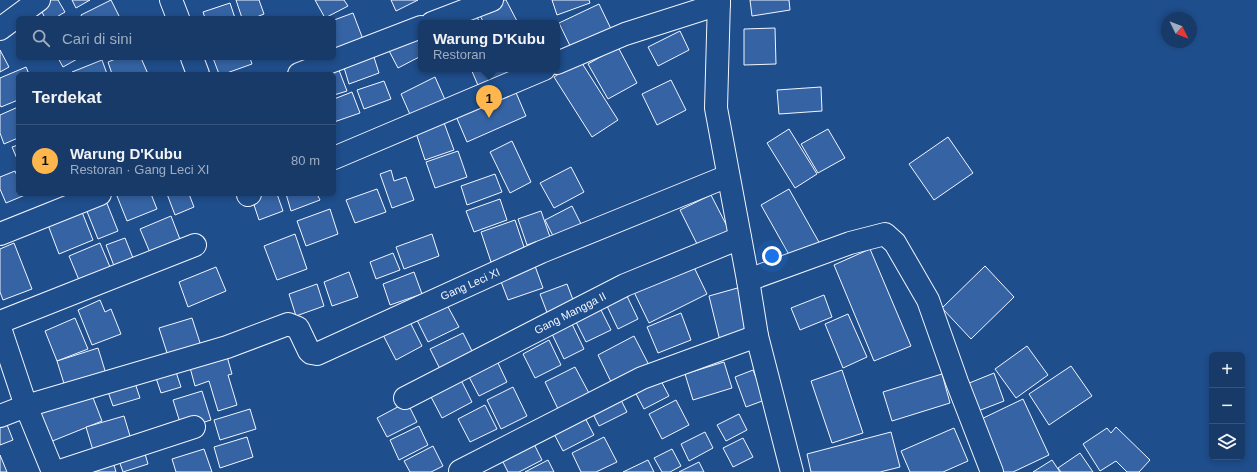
<!DOCTYPE html>
<html lang="id">
<head>
<meta charset="utf-8">
<style>
	:root { --surface:#173a69; --page:#20416f; --text:#f1f3f6; --muted:#9eadc0; --line:#36547d; --accent:#ffb74d }
	body { margin:0; font-family:Helvetica,sans-serif; background:var(--page); color:var(--text) }
	.controls { position:absolute; right:12px; bottom:12px; display:grid; overflow:hidden; border-radius:6px; box-shadow:0 2px 6px #0003 }
	.controls button { width:36px; height:36px; display:grid; place-items:center; padding:0; border:0; border-bottom:1px solid var(--line); background:var(--surface); color:var(--text); font:20px sans-serif }
	.compass { position:absolute; left:1161px; top:12px; width:36px; height:36px; border-radius:50%; background:var(--surface); box-shadow:0 2px 6px #0003; rotate:133deg }
	.you { position:absolute; left:772px; top:256px; width:14px; height:14px; margin:-10px; border:3px solid #fff; border-radius:50%; background:#1a73e8; box-shadow:0 0 0 6px #1a73e833 }
	.badge { display:grid; place-items:center; width:26px; height:26px; border-radius:50%; background:var(--accent); color:#111; font-size:13px; font-weight:700 }
	.pin { position:absolute; translate:-50% -33px; filter:drop-shadow(0 1px 2px #0008) }
	.pin::after { content:''; position:absolute; top:21px; width:14px; height:12px; background:inherit; clip-path:polygon(0 0,100% 0,50% 100%) }
	.popup { position:absolute; left:418px; top:20px; width:142px; height:52px; box-sizing:border-box; display:grid; place-content:center; border-radius:6px; background:var(--surface); filter:drop-shadow(0 1px 3px #0005); font-size:13px; white-space:nowrap; color:var(--muted) }
	.popup b { font-size:15px; color:var(--text) }
	.popup::after { content:''; position:absolute; left:50%; top:100%; margin-left:-8px; border:8px solid transparent; border-top-color:var(--surface) }
	.list { margin:0; padding:0; list-style:none }
	h2 { display:flex; justify-content:space-between; align-items:center; height:52px; margin:0; padding:0 16px; font-size:17px }
	h2 small { font-size:13px; font-weight:400; color:var(--muted) }
	.list li { display:grid; grid-template-columns:26px 1fr auto; gap:12px; align-items:center; box-sizing:border-box; height:72px; padding:0 16px; border-top:1px solid var(--line) }
	.list b { display:block; font-size:15px; white-space:nowrap }
	.list p { margin:0; font-size:13px; white-space:nowrap; color:var(--muted) }
	.list em { font-size:13px; font-style:normal; color:var(--muted) }
	.icon { flex:none; width:22px; height:22px; fill:none; stroke:currentColor; stroke-width:2; stroke-linecap:round; stroke-linejoin:round }
	.map { position:relative; flex:none; width:1257px; height:472px; overflow:hidden }
	.search { position:absolute; background:var(--surface); box-shadow:0 2px 6px #0003; left:16px; top:16px; width:320px; height:44px; display:flex; align-items:center; gap:10px; box-sizing:border-box; padding:0 14px; border-radius:6px; color:var(--muted); font-size:15px }
	.panel { position:absolute; background:var(--surface); box-shadow:0 2px 6px #0003; left:16px; top:72px; width:320px; height:124px; border-radius:6px }
	.map>svg:first-child { display:block }
	.building { fill:#3563a3; stroke:#f2f6ff }
	.lines { fill:none; stroke-linecap:round; stroke-linejoin:round }
	.street-casing { stroke:#f2f6ff; stroke-width:24 }
	.secondary-casing { stroke:#f2f6ff; stroke-width:24 }
	.street { stroke:#1f4e8c; stroke-width:22 }
	.secondary { stroke:#1f4e8c; stroke-width:22 }
	.labels { text-anchor:middle; dominant-baseline:central; stroke-width:3; stroke-linejoin:round; paint-order:stroke }
	.street-label { font-size:11px; fill:#f2f6ff; stroke:#1f4e8c }
</style>
</head>
<body>
<div class="map">
<svg width="1257" height="472" viewBox="0 0 1257 472">
	<rect width="100%" height="100%" fill="#1f4e8c"/>
	<g class="building">
		<path d="M49 0H58L65 12 55 18H45L39 6Z"/>
		<path d="M72 0H90L76 8Z"/>
		<path d="M111 0 120 18H82L81 15Z"/>
		<path d="M236 0H259L264 14 254 18H242Z"/>
		<path d="M315 0H344L348 6 325 18Z"/>
		<path d="M391 0H418L396 11Z"/>
		<path d="M497 0H506L518 23H484L477 10Z"/>
		<path d="M552 0H589L590 3 557 15Z"/>
		<path d="M750 0H789L790 10 752 16Z"/>
		<path d="M230 3 235 18H205L203 12Z"/>
		<path d="M599 4 613 33 573 52 559 23Z"/>
		<path d="M473 9 480 23H444Z"/>
		<path d="M353 13 364 42 334 51V20Z"/>
		<path d="M775 28 776 64 744 65V29Z"/>
		<path d="M416 31 421 42V56L398 68 387 47Z"/>
		<path d="M680 31 689 50 658 66 648 47Z"/>
		<path d="M618 47 637 83 608 99 588 64Z"/>
		<path d="M0 50 9 67 0 72Z"/>
		<path d="M372 51 379 73 349 84 342 61Z"/>
		<path d="M58 58H79L63 67Z"/>
		<path d="M118 58H141L148 74H112L108 62Z"/>
		<path d="M213 58H250L252 64 224 74H219Z"/>
		<path d="M102 60 107 74H73L72 72Z"/>
		<path d="M580 60 618 120 592 137 554 77Z"/>
		<path d="M337 65 347 91 334 95V74H317Z"/>
		<path d="M26 67 29 74H18V100L1 107 0 105V78Z"/>
		<path d="M471 69H517L480 90Z"/>
		<path d="M435 77 446 102 412 119 401 94Z"/>
		<path d="M671 80 686 110 657 125 642 94Z"/>
		<path d="M384 81 391 99 364 109 357 90Z"/>
		<path d="M821 87 822 111 779 114 777 90Z"/>
		<path d="M514 88 526 116 467 142 455 114Z"/>
		<path d="M352 92 360 113 334 122V99Z"/>
		<path d="M18 107V138L4 144 0 133V115Z"/>
		<path d="M443 120 454 150 425 160 415 130Z"/>
		<path d="M789 129 817 174 795 188 767 143Z"/>
		<path d="M828 129 845 158 818 173 801 144Z"/>
		<path d="M948 137 973 173 934 200 909 164Z"/>
		<path d="M512 141 531 182 510 193 490 152Z"/>
		<path d="M18 145V161L12 147Z"/>
		<path d="M458 151 467 177 435 188 426 162Z"/>
		<path d="M571 167 584 192 554 208 540 183Z"/>
		<path d="M391 170 394 181 406 177 414 200 392 208 380 174Z"/>
		<path d="M15 171 18 178V194H24L25 195 6 203 0 189V177Z"/>
		<path d="M495 174 502 192 467 205 461 186Z"/>
		<path d="M377 189 386 212 355 223 346 200Z"/>
		<path d="M789 189 820 244 792 260 761 205Z"/>
		<path d="M123 194H151L157 209 127 221 117 196Z"/>
		<path d="M167 194H189L194 207 175 215Z"/>
		<path d="M265 194H277L283 211 259 220 252 199Z"/>
		<path d="M286 194H317L320 200 291 211Z"/>
		<path d="M711 195 732 236 701 252 680 210Z"/>
		<path d="M500 199 507 220 474 232 466 211Z"/>
		<path d="M106 201 118 231 98 239 86 209Z"/>
		<path d="M572 206 582 226 555 240 545 220Z"/>
		<path d="M330 209 338 234 306 246 297 221Z"/>
		<path d="M541 211 550 237 527 245 518 219Z"/>
		<path d="M82 212 93 240 59 254 48 225Z"/>
		<path d="M171 216 181 242 151 255 140 229Z"/>
		<path d="M515 220 525 250 491 262 481 232Z"/>
		<path d="M295 234 307 269 277 280 264 246Z"/>
		<path d="M432 234 439 256 404 269 396 247Z"/>
		<path d="M125 238 135 263 116 271 106 245Z"/>
		<path d="M14 243 32 289 3 300 0 292V249Z"/>
		<path d="M100 243 110 267 79 280 69 256Z"/>
		<path d="M870 249 911 346 874 361 834 265Z"/>
		<path d="M393 253 400 270 376 279 370 262Z"/>
		<path d="M691 261 707 294 649 323 633 290Z"/>
		<path d="M535 266 543 288 508 300 500 279Z"/>
		<path d="M985 266 1014 297 971 339 942 308Z"/>
		<path d="M216 267 226 291 188 307 179 282Z"/>
		<path d="M349 272 358 297 332 306 324 282Z"/>
		<path d="M414 272 422 294 390 305 383 284Z"/>
		<path d="M317 284 324 306 296 316 289 294Z"/>
		<path d="M567 284 575 305 548 315 540 294Z"/>
		<path d="M741 287 754 337 721 345 709 296Z"/>
		<path d="M626 294 638 319 618 329 606 304Z"/>
		<path d="M824 295 832 317 800 330 791 308Z"/>
		<path d="M100 300 105 312 111 309 121 334 92 345 78 310Z"/>
		<path d="M598 304 611 330 586 342 573 316Z"/>
		<path d="M447 305 459 327 428 342 417 320Z"/>
		<path d="M681 313 691 340 658 353 647 327Z"/>
		<path d="M848 314 867 357 843 368 825 324Z"/>
		<path d="M75 318 88 349 57 361 45 331Z"/>
		<path d="M192 318 202 349 169 359 159 328Z"/>
		<path d="M410 322 422 346 396 360 383 335Z"/>
		<path d="M572 324 584 349 564 359 552 334Z"/>
		<path d="M463 333 476 359 443 375 430 349Z"/>
		<path d="M634 336 650 367 613 386 598 355Z"/>
		<path d="M549 340 561 365 535 378 523 354Z"/>
		<path d="M1027 346 1048 375 1016 398 995 369Z"/>
		<path d="M98 348 107 377 66 390 57 361Z"/>
		<path d="M226 353 232 374 228 375 237 405 218 411 209 381 195 386 189 364Z"/>
		<path d="M497 361 507 382 479 396 468 375Z"/>
		<path d="M724 362 732 388 693 400 685 374Z"/>
		<path d="M1071 366 1092 396 1049 425 1029 394Z"/>
		<path d="M575 367 590 395 559 411 545 382Z"/>
		<path d="M175 369 181 387 161 393 155 375Z"/>
		<path d="M753 370 765 400 746 407 735 377Z"/>
		<path d="M842 370 863 433 832 443 811 381Z"/>
		<path d="M994 373 1004 401 973 413 962 386Z"/>
		<path d="M942 374 950 403 892 421 883 392Z"/>
		<path d="M658 375 669 396 644 409 633 388Z"/>
		<path d="M133 377 140 398 113 406 106 386Z"/>
		<path d="M461 380 472 402 442 418 430 395Z"/>
		<path d="M513 387 527 416 501 429 487 400Z"/>
		<path d="M90 390 102 421 50 442 37 411Z"/>
		<path d="M202 391 211 420 182 429 173 400Z"/>
		<path d="M618 394 627 412 599 426 590 408Z"/>
		<path d="M1023 399 1049 455 1013 472H999L975 422Z"/>
		<path d="M676 400 689 425 662 439 649 414Z"/>
		<path d="M407 402 417 422 387 437 377 418Z"/>
		<path d="M485 405 497 429 470 442 458 419Z"/>
		<path d="M250 409 256 429 220 440 214 420Z"/>
		<path d="M583 414 594 435 563 451 552 430Z"/>
		<path d="M739 414 747 430 726 441 717 425Z"/>
		<path d="M124 416 133 446 95 457 86 427Z"/>
		<path d="M4 417 13 440 0 445V418Z"/>
		<path d="M419 426 428 445 399 460 390 440Z"/>
		<path d="M1116 427 1150 460 1139 472H1127L1116 461 1100 471 1083 444 1107 428 1111 433Z"/>
		<path d="M954 428 968 461 943 472H910L901 451Z"/>
		<path d="M705 432 713 448 689 461 681 444Z"/>
		<path d="M891 432 900 467 880 472H811L807 454Z"/>
		<path d="M247 437 253 457 220 468 214 447Z"/>
		<path d="M604 437 617 462 596 472H581L572 453Z"/>
		<path d="M743 438 753 457 733 467 723 448Z"/>
		<path d="M532 440 542 460 519 472H508L500 456Z"/>
		<path d="M433 446 443 466 431 472H410L404 461Z"/>
		<path d="M143 447 148 464 123 472 117 455Z"/>
		<path d="M204 449 212 472H176L172 459Z"/>
		<path d="M672 449 681 466 670 472H662L654 458Z"/>
		<path d="M1080 453 1093 472H1061L1058 468Z"/>
		<path d="M0 455 7 472H0Z"/>
		<path d="M112 458 116 472H80Z"/>
		<path d="M548 460 554 472H525Z"/>
		<path d="M648 460 654 472H623Z"/>
		<path d="M1052 460 1060 472H1033Z"/>
		<path d="M699 462 704 472H679Z"/>
	</g>
	<g class="lines">
		<g class="street-casing">
			<g id="street">
				<path d="M171 0 178 18"/>
				<path d="M432 23 492 0"/>
				<path d="M0 29 39 0"/>
				<path d="M192 58 198 74"/>
				<path d="M557 63 625 34 719 4"/>
				<path d="M299 74 421 27"/>
				<path d="M334 158 544 69"/>
				<path d="M248 195 250 194"/>
				<path d="M0 234 100 194"/>
				<path d="M748 280 850 243 885 234 895 243 928 300 957 382 992 472"/>
				<path d="M0 322 195 245"/>
				<path d="M0 328 26 406 53 472"/>
				<path d="M405 398 625 285 740 238"/>
				<path d="M0 416 26 406 227 347 288 324 298 328 309 351 311 353 317 354 541 252 728 176"/>
				<path d="M460 471 642 378 757 336"/>
				<path d="M57 472 194 427"/>
			</g>
		</g>
		<g class="secondary-casing">
			<path id="secondary" d="M719 0 716 108 748 280 757 336 792 472"/>
		</g>
		<use href="#street" class="street"/>
		<use href="#secondary" class="secondary"/>
	</g>
	<g class="labels">
		<g class="street-label">
			<text transform="translate(470 284) rotate(-24)">Gang Leci XI</text>
			<text transform="translate(570 313) rotate(-27)">Gang Mangga II</text>
		</g>
	</g>
</svg>
<div class="controls">
<button>+</button>
<button>−</button>
<button><svg class="icon" aria-label="layers" viewBox="0 0 24 24"><path d="M12 4l9 5-9 5-9-5zM3 14l9 5 9-5"/></svg></button>
</div>
<svg class="compass" viewBox="-18 -18 36 36"><path d="M0-13l5 13h-10z" fill="#e53935"/><path d="M0 13l5-13h-10z" fill="#9eadc0"/></svg>
<div class="you"></div>
<div class="pin badge" style="left:489px;top:118px">1</div>
<div class="popup"><b>Warung D'Kubu</b>Restoran</div>
<div class="search"><svg class="icon" aria-label="search" viewBox="0 0 24 24"><circle cx="10" cy="10" r="6"/><path d="M15 15l6 6"/></svg>Cari di sini</div>
<section class="panel">
<h2>Terdekat<small></small></h2>
<ul class="list">
<li><span class="badge">1</span><div><b>Warung D'Kubu</b><p>Restoran · Gang Leci XI</p></div><em>80 m</em></li>
</ul>
</section>
</div>
</body>
</html>
